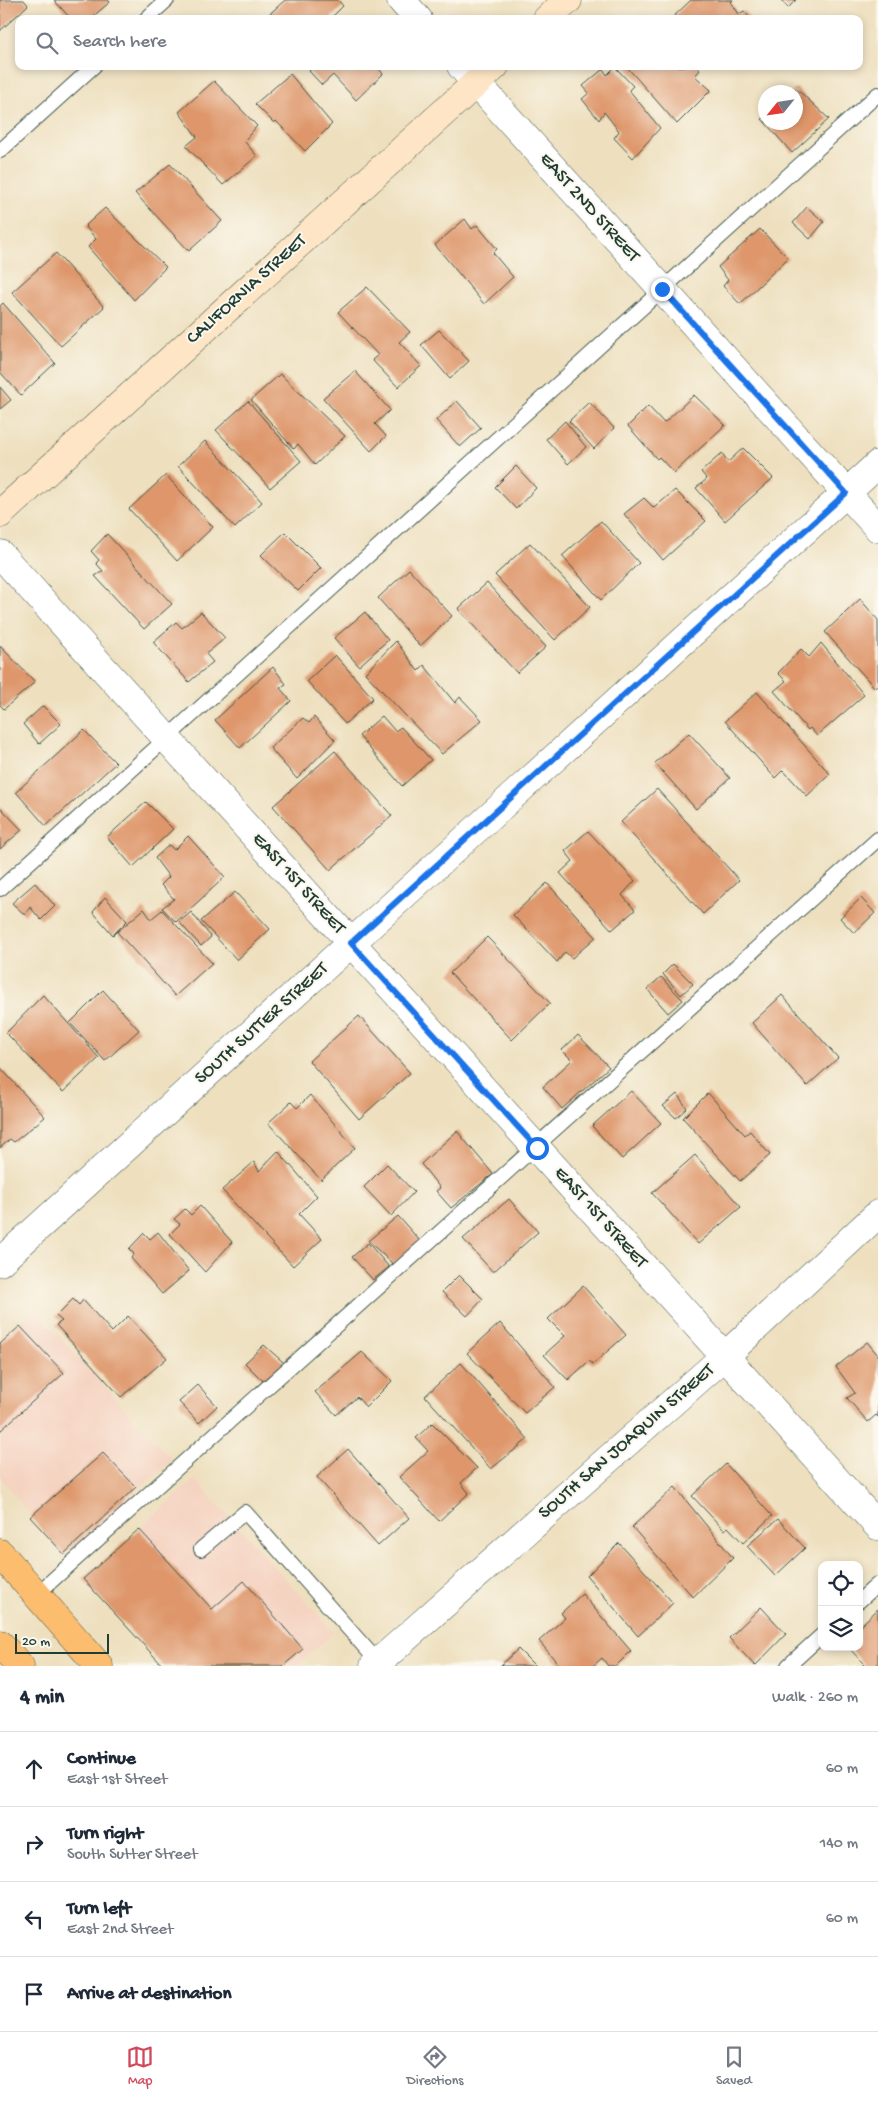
<!DOCTYPE html>
<html lang="en">
<head>
<meta charset="utf-8">
<style>
	:root { --surface:#fff; --page:#f6f6f7; --text:#1f2937; --muted:#747a83; --line:#e0e1e3; --accent:#d1495b }
	body { margin:0; font-family:"Gochi Hand",sans-serif; background:var(--page); color:var(--text) }
	.controls { position:absolute; right:15px; bottom:15px; display:grid; overflow:hidden; border-radius:10px; box-shadow:0 2px 8px #0003 }
	.controls button { width:45px; height:45px; display:grid; place-items:center; padding:0; border:0; border-bottom:1px solid var(--line); background:var(--surface); color:var(--text); font:25px sans-serif }
	.compass { position:absolute; left:758px; top:85px; width:45px; height:45px; border-radius:50%; background:var(--surface); box-shadow:0 2px 8px #0003; rotate:240deg }
	.scale { position:absolute; left:15px; bottom:12px; width:94px; box-sizing:border-box; padding-left:5px; border:2px solid #1f3d34; border-top:0; font-size:14px; line-height:18px; white-space:nowrap; color:#1f3d34; -webkit-text-stroke:4px #fbf7ec; paint-order:stroke }
	.stop { position:absolute; width:15px; height:15px; margin:-11px; border:4px solid #1a73e8; border-radius:50%; background:#fff }
	.stop.end { background:#1a73e8; border-color:#fff; box-shadow:0 1px 5px #0008 }
	.list { margin:0; padding:0; list-style:none }
	h2 { display:flex; justify-content:space-between; align-items:center; height:65px; margin:0; padding:0 20px; font-size:21px }
	h2 small { font-size:16px; font-weight:400; color:var(--muted) }
	.list li { display:grid; grid-template-columns:32px 1fr auto; gap:15px; align-items:center; box-sizing:border-box; height:75px; padding:0 20px; border-top:1px solid var(--line) }
	.list b { display:block; font-size:19px; white-space:nowrap }
	.list p { margin:0; font-size:16px; white-space:nowrap; color:var(--muted) }
	.list em { font-size:16px; font-style:normal; color:var(--muted) }
	.icon { flex:none; width:28px; height:28px; fill:none; stroke:currentColor; stroke-width:2; stroke-linecap:round; stroke-linejoin:round }
	.map { position:relative; flex:none; width:878px; height:1666px; overflow:hidden }
	.search { position:absolute; background:var(--surface); box-shadow:0 2px 8px #0003; left:15px; right:15px; top:15px; height:55px; display:flex; align-items:center; gap:12px; box-sizing:border-box; padding:0 18px; border-radius:10px; color:var(--muted); font-size:19px }
	.sheet { height:365px; background:var(--surface) }
	nav { display:flex; justify-content:space-around; align-items:center; box-sizing:border-box; height:70px; border-top:1px solid var(--line); background:var(--surface); font-size:14px; color:var(--muted) }
	nav a { display:grid; justify-items:center; gap:2px }
	nav .on { color:var(--accent) }
	.map>svg:first-child { display:block }
	.built { fill:#f5d3c1 }
	.building { fill:#de966b }
	.lines { fill:none; stroke-linecap:round; stroke-linejoin:round }
	.lane-casing { stroke:#3e5549; stroke-width:16 }
	.street-casing { stroke:#3e5549; stroke-width:29 }
	.secondary-casing { stroke:#3e5549; stroke-width:29 }
	.primary-casing { stroke:#3e5549; stroke-width:29 }
	.lane { stroke:#fff; stroke-width:14 }
	.street { stroke:#fff; stroke-width:28 }
	.secondary { stroke:#fee5c5; stroke-width:28 }
	.primary { stroke:#fcbd6e; stroke-width:28 }
	.route { stroke:#1a73e8; stroke-width:6 }
	.labels { text-anchor:middle; dominant-baseline:central; stroke-width:4; stroke-linejoin:round; paint-order:stroke }
	.street-label { font-size:19px; fill:#1f3d34; stroke:#fbf7ec }
</style>
</head>
<body>
<div class="map">
<svg width="878" height="1666" viewBox="0 0 878 1666">
	<rect width="100%" height="100%" fill="#fbf7ec"/>
	<filter id="ink" filterUnits="userSpaceOnUse"><feTurbulence type="fractalNoise" baseFrequency=".02" numOctaves="2"/><feDisplacementMap in="SourceGraphic" scale="10" xChannelSelector="R" yChannelSelector="G"/><feConvolveMatrix kernelMatrix="1 2 1 2 8 2 1 2 1" color-interpolation-filters="sRGB"/></filter>
	<filter id="wash" filterUnits="userSpaceOnUse"><feTurbulence type="fractalNoise" baseFrequency=".0096" numOctaves="4" result="noise"/><feDisplacementMap in="SourceGraphic" scale="20" xChannelSelector="R" yChannelSelector="G"/><feGaussianBlur stdDeviation="1.12" result="paint"/><feColorMatrix in="noise" values="0 0 0 0 0 0 0 0 0 0 0 0 0 0 0 0 0 1.4 0 .05"/><feComposite in="paint" operator="in"/></filter>
	<g filter="url(#wash)">
		<rect width="100%" height="100%" fill="#eee0bf"/>
		<g class="built">
			<path d="M34 1309 172 1460 64 1557 0 1477V1340Z"/>
			<path d="M195 1479 334 1632 296 1666H163L83 1579Z"/>
		</g>
		<g id="blocks">
			<g class="building">
				<path d="M0 0H24L28 5 0 31Z"/>
				<path d="M54 0H108L110 2 90 19H71Z"/>
				<path d="M285 0H338L343 6 330 19H264Z"/>
				<path d="M691 0H733L731 2 739 14 744 11 751 19H671Z"/>
				<path d="M781 0H796L788 8Z"/>
				<path d="M315 66H377L383 74 356 100 333 75 322 85 309 71Z"/>
				<path d="M626 66H697L700 70 695 76 711 90 677 124Z"/>
				<path d="M615 67 633 86 629 90 660 128 633 158 614 138 619 131 604 112 599 120 582 99 589 93 583 86 603 69 607 75Z"/>
				<path d="M290 74 332 124 305 151 276 121 274 123 255 104Z"/>
				<path d="M214 81 257 126 244 141 257 156 223 185 186 146 197 137 179 112Z"/>
				<path d="M796 88 829 119 792 153 762 119 766 116V122H796V92H791Z"/>
				<path d="M170 164 222 221 189 251 135 193Z"/>
				<path d="M807 207 824 222 810 239 793 223Z"/>
				<path d="M105 208 166 267 134 300 88 247 96 239 85 226Z"/>
				<path d="M465 219 472 229 477 225 497 249 493 253 513 277 484 304 435 245Z"/>
				<path d="M760 229 788 258 740 304 723 286 728 280 718 267Z"/>
				<path d="M56 253 104 307 61 346 12 292Z"/>
				<path d="M367 287 410 332 399 342 421 366 398 387 372 360 378 355 338 312Z"/>
				<path d="M3 303 55 363 21 395 0 372V306Z"/>
				<path d="M439 330 469 361 450 379 421 345Z"/>
				<path d="M355 371 390 410 375 424 386 436 371 451 323 398Z"/>
				<path d="M280 374 345 436 315 465 298 444 294 449 251 400Z"/>
				<path d="M0 387 11 400 0 409Z"/>
				<path d="M694 395 725 425 674 473 659 457 657 459 628 426 648 406 664 423Z"/>
				<path d="M248 401 301 461 270 488 216 430Z"/>
				<path d="M457 401 481 428 460 447 436 420Z"/>
				<path d="M589 402 614 428 594 449 569 421Z"/>
				<path d="M565 421 586 447 568 464 546 439Z"/>
				<path d="M205 441 262 502 235 528 178 466Z"/>
				<path d="M743 448 773 478 725 521 696 488 707 479 701 472 722 453 728 462Z"/>
				<path d="M516 466 536 488 516 509 495 487Z"/>
				<path d="M166 475 213 527 177 561 129 509Z"/>
				<path d="M675 490 706 521 663 560 624 514 644 498 654 508Z"/>
				<path d="M601 521 639 563 601 600 562 556Z"/>
				<path d="M285 532 321 568 298 591 261 555Z"/>
				<path d="M107 534 172 604 144 629 95 576 103 571 96 563 99 560 91 551Z"/>
				<path d="M530 543 590 607 555 640 495 575Z"/>
				<path d="M409 569 452 616 420 646 378 598Z"/>
				<path d="M487 583 546 647 517 673 458 609Z"/>
				<path d="M860 599 878 620V685L875 688 825 632Z"/>
				<path d="M201 612 225 638 206 654 213 662 189 682 153 642 176 622 182 628Z"/>
				<path d="M365 612 388 640 359 666 334 638Z"/>
				<path d="M396 641 418 671 424 665 455 703 460 697 482 720 442 754 365 673Z"/>
				<path d="M821 643 864 695 817 736 810 728 808 730 774 691 786 681 778 673 801 649 809 657Z"/>
				<path d="M0 646 35 682 4 709 0 705Z"/>
				<path d="M335 655 373 698 345 724 307 681Z"/>
				<path d="M273 667 286 684 280 688 291 701 240 748 215 720Z"/>
				<path d="M757 692 830 774 807 796 783 770 775 778 725 721Z"/>
				<path d="M43 706 61 724 39 744 23 724Z"/>
				<path d="M382 716 395 731 401 727 431 760 402 786 359 736Z"/>
				<path d="M314 717 335 740 297 779 270 748 303 718 309 723Z"/>
				<path d="M84 730 116 763 46 826 16 792Z"/>
				<path d="M689 733 730 778 696 809 655 763Z"/>
				<path d="M335 751 392 816 330 870 273 806Z"/>
				<path d="M657 789 739 880 703 914 621 822Z"/>
				<path d="M146 802 173 829 133 867 107 837Z"/>
				<path d="M0 807 22 830 0 849Z"/>
				<path d="M588 831 635 881 622 895 635 910 612 930 560 873 573 861 565 851Z"/>
				<path d="M188 836 225 877 176 922 162 908 174 899 161 885 169 877 155 858 169 845 174 850Z"/>
				<path d="M35 883 55 906 41 920 30 907 25 915 12 903Z"/>
				<path d="M547 883 596 937 572 958 565 952 557 962 513 915Z"/>
				<path d="M235 892 270 929 237 960 201 921Z"/>
				<path d="M105 897 127 921 113 935 93 912Z"/>
				<path d="M861 898 875 913 854 933 840 918Z"/>
				<path d="M144 909 151 919 162 910 212 963 175 996 117 932Z"/>
				<path d="M191 912 211 937 201 946 179 922Z"/>
				<path d="M487 937 550 1003 512 1040 450 973Z"/>
				<path d="M673 964 693 984 681 995 663 974Z"/>
				<path d="M661 977 683 1000 668 1013 647 989Z"/>
				<path d="M103 990 139 1030 105 1061 70 1023Z"/>
				<path d="M43 995 99 1058 63 1092 6 1033Z"/>
				<path d="M782 995 838 1058 807 1086 752 1023Z"/>
				<path d="M359 1016 410 1073 359 1119 309 1061Z"/>
				<path d="M578 1035 609 1067 562 1109 543 1087 572 1060 562 1050Z"/>
				<path d="M0 1067 45 1117 14 1142 10 1139 0 1148Z"/>
				<path d="M631 1091 661 1123 622 1159 592 1126Z"/>
				<path d="M708 1093 745 1135 750 1131 770 1155 740 1181 683 1118Z"/>
				<path d="M677 1094 687 1108 676 1118 663 1106Z"/>
				<path d="M310 1095 355 1148 321 1180 268 1123 291 1102 297 1108Z"/>
				<path d="M457 1131 493 1174 451 1208 436 1191 440 1188 421 1164Z"/>
				<path d="M278 1151 317 1196 299 1214 322 1239 293 1266 222 1190 254 1162 259 1171Z"/>
				<path d="M695 1155 741 1207 698 1244 652 1193Z"/>
				<path d="M387 1164 414 1192 391 1216 364 1187Z"/>
				<path d="M509 1199 538 1232 493 1272 463 1239Z"/>
				<path d="M200 1206 232 1242 205 1272 170 1234 180 1224 174 1219 185 1209 191 1215Z"/>
				<path d="M398 1216 420 1241 394 1265 368 1241Z"/>
				<path d="M158 1232 189 1271 162 1294 131 1258 134 1254 129 1249 144 1233 150 1239Z"/>
				<path d="M368 1243 389 1267 373 1280 352 1257Z"/>
				<path d="M459 1275 483 1299 467 1316 442 1292Z"/>
				<path d="M583 1286 626 1335 593 1364 589 1361 568 1380 544 1355 565 1336 548 1319Z"/>
				<path d="M73 1299 79 1305 83 1300 112 1332 128 1316 167 1358 121 1397 56 1325 62 1321 56 1316Z"/>
				<path d="M500 1323 555 1387 525 1413 467 1353Z"/>
				<path d="M20 1326 64 1373 0 1431V1344Z"/>
				<path d="M867 1342 878 1355V1417L876 1415 868 1422 847 1398 855 1393 836 1367Z"/>
				<path d="M264 1345 284 1363 263 1381 245 1363Z"/>
				<path d="M362 1352 392 1381 366 1407 357 1397 336 1415 315 1392Z"/>
				<path d="M461 1363 528 1439 491 1469 425 1396Z"/>
				<path d="M198 1385 217 1406 199 1423 179 1402Z"/>
				<path d="M432 1423 477 1468 461 1483 469 1493 439 1521 399 1477 428 1451 416 1438Z"/>
				<path d="M348 1449 409 1518 378 1546 317 1477Z"/>
				<path d="M103 1453 136 1487 64 1554 30 1517Z"/>
				<path d="M726 1464 772 1516 743 1543 728 1527 724 1530 692 1496Z"/>
				<path d="M675 1487 733 1558 693 1597 632 1527Z"/>
				<path d="M778 1519 805 1548 775 1576 747 1546Z"/>
				<path d="M139 1529 212 1609 244 1581 303 1649 283 1666H163L83 1579Z"/>
				<path d="M619 1543 673 1603 638 1636 587 1576Z"/>
				<path d="M582 1594 631 1651 616 1666H608L602 1658 593 1666H560L539 1641 565 1618 561 1613Z"/>
				<path d="M761 1607 786 1634 755 1666 729 1638Z"/>
				<path d="M878 1609V1666H862L864 1664 848 1647H859V1627Z"/>
				<path d="M518 1649 535 1666H500Z"/>
			</g>
		</g>
	</g>
	<g filter="url(#ink)">
		<use href="#blocks" fill-opacity="0" stroke="#3e5549" stroke-width="1"/>
		<g class="lines">
			<g class="lane-casing">
				<g id="lane">
					<path d="M146 19 167 0"/>
					<path d="M0 151 94 66"/>
					<path d="M0 889 878 94"/>
					<path d="M201 1549 245 1512 378 1662"/>
					<path d="M37 1594 878 839"/>
					<path d="M859 1601 878 1584"/>
					<path d="M788 1666 822 1635"/>
				</g>
			</g>
			<g class="street-casing">
				<g id="street">
					<path d="M401 0 418 19"/>
					<path d="M461 66 878 528"/>
					<path d="M0 554 878 1526"/>
					<path d="M0 1262 878 464"/>
					<path d="M374 1666 725 1356 878 1214"/>
				</g>
			</g>
			<g class="secondary-casing">
				<g id="secondary">
					<path d="M547 19 568 0"/>
					<path d="M0 514 495 66"/>
				</g>
			</g>
			<g class="primary-casing">
				<g id="primary">
					<path d="M0 1553 99 1666"/>
					<path d="M0 1644 20 1666"/>
				</g>
			</g>
			<use href="#lane" class="lane"/>
			<use href="#street" class="street"/>
			<use href="#secondary" class="secondary"/>
			<use href="#primary" class="primary"/>
		</g>
	</g>
	<g class="lines" filter="url(#ink)">
		<path class="route" d="M537 1148 351 943 846 493 662 289"/>
	</g>
	<g class="labels">
		<g class="street-label">
			<text transform="translate(589 208) rotate(48)">EAST 2ND STREET</text>
			<text transform="translate(247 290) rotate(-42)">CALIFORNIA STREET</text>
			<text transform="translate(298 884) rotate(48)">EAST 1ST STREET</text>
			<text transform="translate(262 1024) rotate(-42)">SOUTH SUTTER STREET</text>
			<text transform="translate(600 1218) rotate(48)">EAST 1ST STREET</text>
			<text transform="translate(627 1442) rotate(-41)">SOUTH SAN JOAQUIN STREET</text>
		</g>
	</g>
</svg>
<div class="controls">
<button><svg class="icon" aria-label="locate" viewBox="0 0 24 24"><circle cx="12" cy="12" r="6"/><path d="M12 2v4M12 18v4M2 12h4M18 12h4"/></svg></button>
<button><svg class="icon" aria-label="layers" viewBox="0 0 24 24"><path d="M12 4l9 5-9 5-9-5zM3 14l9 5 9-5"/></svg></button>
</div>
<svg class="compass" viewBox="-18 -18 36 36"><path d="M0-13l5 13h-10z" fill="#e53935"/><path d="M0 13l5-13h-10z" fill="#747a83"/></svg>
<div class="scale">20 m</div>
<div class="stop" style="left:537px;top:1148px"></div>
<div class="stop end" style="left:662px;top:289px"></div>
<div class="search"><svg class="icon" aria-label="search" viewBox="0 0 24 24"><circle cx="10" cy="10" r="6"/><path d="M15 15l6 6"/></svg>Search here</div>
</div>
<section class="sheet">
<h2>4 min<small>Walk · 260 m</small></h2>
<ul class="list">
<li><svg class="icon" aria-label="ahead" viewBox="0 0 24 24"><path d="M12 20V5M6 11l6-6 6 6"/></svg><div><b>Continue</b><p>East 1st Street</p></div><em>60 m</em></li>
<li><svg class="icon" aria-label="right" viewBox="0 0 24 24"><path d="M7 20v-9h11M14 6l5 5-5 5"/></svg><div><b>Turn right</b><p>South Sutter Street</p></div><em>140 m</em></li>
<li><svg class="icon" aria-label="left" viewBox="0 0 24 24"><path d="M17 20v-9H6M10 6l-5 5 5 5"/></svg><div><b>Turn left</b><p>East 2nd Street</p></div><em>60 m</em></li>
<li><svg class="icon" aria-label="arrive" viewBox="0 0 24 24"><path d="M6 21V4h12l-3 4 3 4H6"/></svg><div><b>Arrive at destination</b></div></li>
</ul>
</section>
<nav>
<a class="on"><svg class="icon" aria-label="map" viewBox="0 0 24 24"><path d="M3 6l6-2 6 2 6-2v14l-6 2-6-2-6 2zM9 4v14M15 6v14"/></svg>Map</a>
<a><svg class="icon" aria-label="directions" viewBox="0 0 24 24"><path d="M12 3l9 9-9 9-9-9zM9 14v-3h6M13 9l2 2-2 2"/></svg>Directions</a>
<a><svg class="icon" aria-label="saved" viewBox="0 0 24 24"><path d="M7 4h10v16l-5-4-5 4z"/></svg>Saved</a>
</nav>
</body>
</html>
